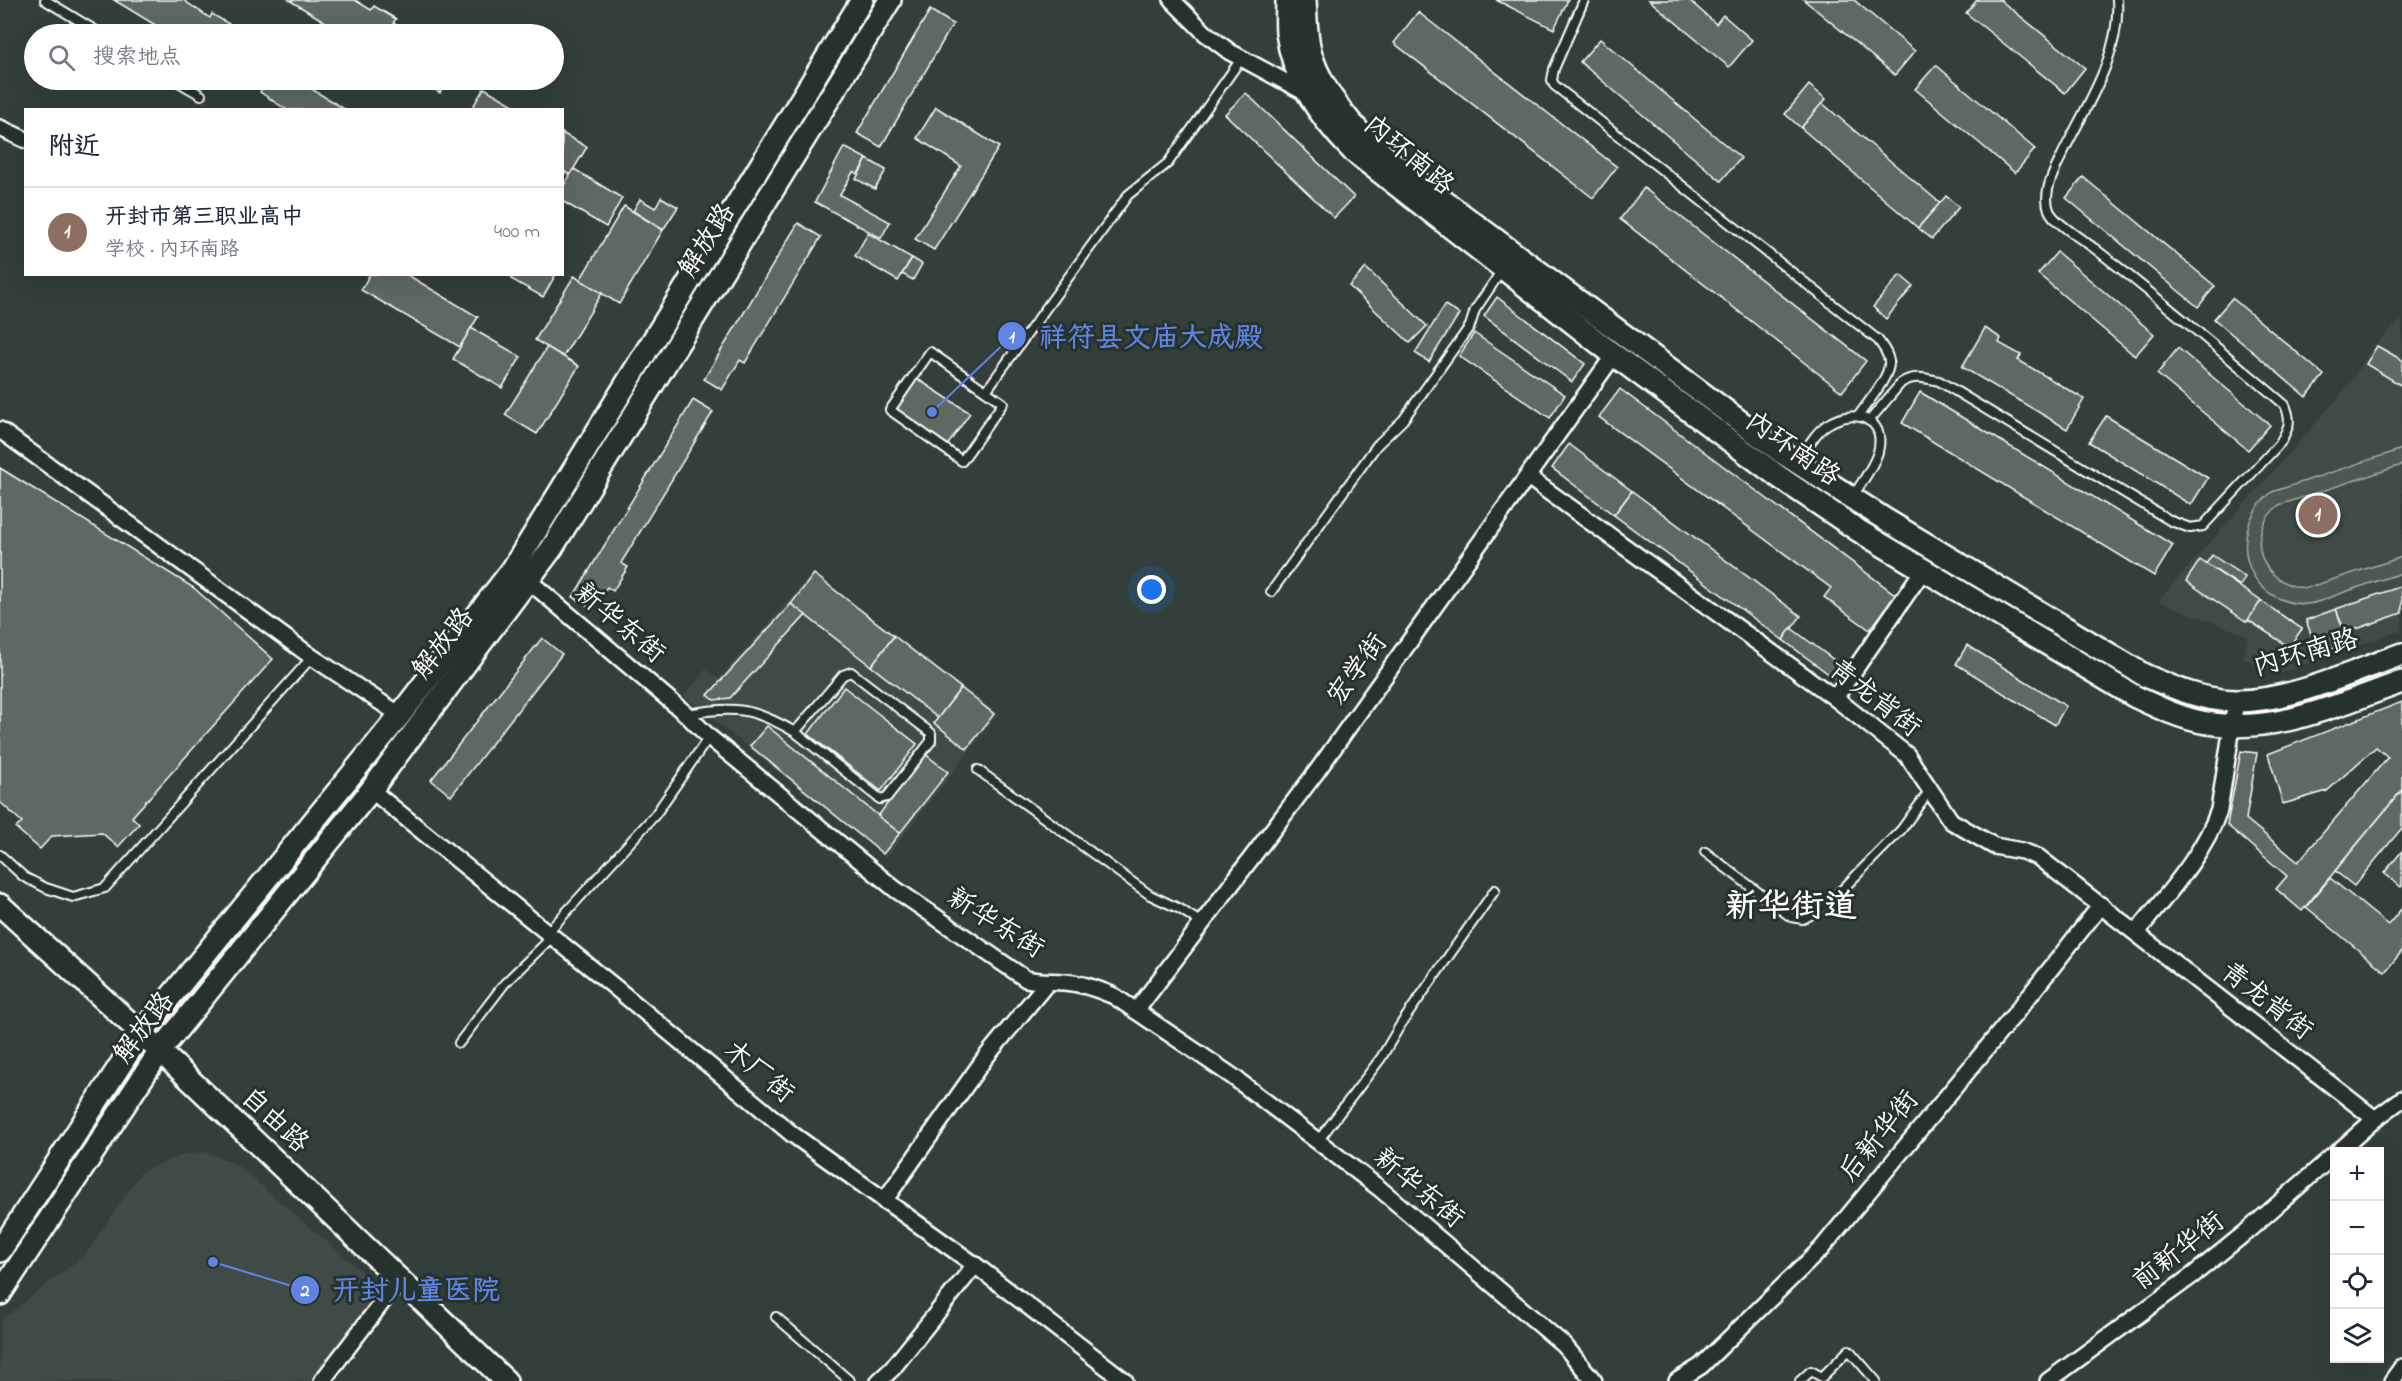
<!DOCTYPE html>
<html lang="zh">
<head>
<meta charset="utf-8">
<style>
	:root { --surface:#fff; --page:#f2f2f3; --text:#1f2937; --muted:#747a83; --line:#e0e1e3; --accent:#b45309 }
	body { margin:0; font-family:"Indie Flower","LXGW WenKai TC",sans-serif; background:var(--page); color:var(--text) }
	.controls { position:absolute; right:18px; bottom:18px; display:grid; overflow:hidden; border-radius:0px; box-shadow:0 6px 24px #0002 }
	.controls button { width:54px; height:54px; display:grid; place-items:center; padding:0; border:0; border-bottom:2px solid var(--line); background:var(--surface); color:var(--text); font:30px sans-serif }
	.you { position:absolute; left:1152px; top:590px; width:21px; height:21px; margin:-15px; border:4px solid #fff; border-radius:50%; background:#1a73e8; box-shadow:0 0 0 9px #1a73e833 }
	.badge { display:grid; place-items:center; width:39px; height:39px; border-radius:50%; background:var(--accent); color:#fff; font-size:20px; font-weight:700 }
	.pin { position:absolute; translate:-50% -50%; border:3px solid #fff; box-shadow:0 2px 6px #0006 }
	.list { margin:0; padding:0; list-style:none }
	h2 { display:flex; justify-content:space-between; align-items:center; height:78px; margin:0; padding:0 24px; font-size:26px }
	h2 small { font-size:20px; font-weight:400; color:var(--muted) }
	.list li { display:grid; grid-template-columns:39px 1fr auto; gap:18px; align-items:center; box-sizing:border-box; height:90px; padding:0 24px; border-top:2px solid var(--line) }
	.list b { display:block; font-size:22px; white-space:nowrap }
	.list p { margin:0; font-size:20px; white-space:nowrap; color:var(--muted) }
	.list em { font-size:20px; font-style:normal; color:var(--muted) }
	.icon { flex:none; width:33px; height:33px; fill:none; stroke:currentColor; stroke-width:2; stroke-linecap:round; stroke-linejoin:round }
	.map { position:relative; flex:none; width:2402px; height:1381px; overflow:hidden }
	.search { position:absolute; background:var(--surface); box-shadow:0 6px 24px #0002; left:24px; top:24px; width:540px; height:66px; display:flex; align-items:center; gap:15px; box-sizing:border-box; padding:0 21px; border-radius:33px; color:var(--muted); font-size:22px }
	.panel { position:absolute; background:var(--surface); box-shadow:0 6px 24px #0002; left:24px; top:108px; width:540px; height:168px; border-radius:0px }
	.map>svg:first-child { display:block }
	.built { fill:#404c47 }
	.green { fill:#4d5853; stroke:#a6aca9; stroke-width:1.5 }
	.building { fill:#5f6964; stroke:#fff; stroke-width:1.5 }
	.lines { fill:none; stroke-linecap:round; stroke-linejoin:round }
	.lane-casing { stroke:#fff; stroke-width:12 }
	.street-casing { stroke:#fff; stroke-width:20 }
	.secondary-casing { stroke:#fff; stroke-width:26 }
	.lane { stroke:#26332d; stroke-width:8 }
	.street { stroke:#26332d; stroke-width:15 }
	.secondary { stroke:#26332d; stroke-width:21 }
	.labels { text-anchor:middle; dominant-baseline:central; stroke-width:6; stroke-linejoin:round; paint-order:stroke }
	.street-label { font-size:27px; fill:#fff; stroke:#26332d }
	.district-label { font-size:33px; font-weight:bold; fill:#fff; stroke:#26332d }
	.leader { fill:none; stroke:#6183e4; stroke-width:2 }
	.callout-dot { fill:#6183e4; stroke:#26332d; stroke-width:2 }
	.mark-label { font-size:18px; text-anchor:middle; font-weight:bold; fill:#fff }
	.callout-label { font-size:28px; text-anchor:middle; font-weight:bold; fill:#6183e4; stroke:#26332d; stroke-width:6; stroke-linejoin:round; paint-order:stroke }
</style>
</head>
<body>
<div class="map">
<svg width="2402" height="1381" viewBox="0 0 2402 1381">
	<rect width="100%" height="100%" fill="#333f3a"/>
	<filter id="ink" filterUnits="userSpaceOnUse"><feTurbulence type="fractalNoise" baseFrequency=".0167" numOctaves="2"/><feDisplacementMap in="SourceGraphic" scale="12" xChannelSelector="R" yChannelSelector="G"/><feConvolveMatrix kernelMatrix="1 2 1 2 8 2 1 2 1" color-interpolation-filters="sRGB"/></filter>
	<g filter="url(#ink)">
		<g class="built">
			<path d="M2402 319V630L2275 675 2243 658 2248 636 2158 601 2311 429 2351 382 2373 346Z"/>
			<path d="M814 572 998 714 886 858 684 696 706 669 719 679Z"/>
			<path d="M206 1152 236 1164 360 1270 370 1283 368 1307 314 1381H0V1325L4 1318 86 1254 141 1172 185 1154Z"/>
		</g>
		<path class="green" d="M2402 449V465L2279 505C2242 535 2261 586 2307 588L2402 557V573C2380 580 2358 587 2337 595 2327 598 2316 604 2306 604 2243 604 2225 529 2272 492Z"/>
		<g class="building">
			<path d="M114 0H183L210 18 212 14 239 30 236 34H170Z"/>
			<path d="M289 0H355L371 10 374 6 396 19 393 23 412 34H345Z"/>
			<path d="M1496 0H1568L1554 29Z"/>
			<path d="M1649 0H1689L1716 24 1723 15 1752 40 1729 67Z"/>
			<path d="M1804 0H1854L1915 51 1895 75Z"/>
			<path d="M1977 0H2000L2085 68 2065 93 1966 13Z"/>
			<path d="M930 10 953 24 881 147 857 133Z"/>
			<path d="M1418 12 1617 167 1593 198 1394 43Z"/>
			<path d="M1600 39 1741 158 1721 181 1580 62Z"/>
			<path d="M1936 65 2035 149 2015 173 1915 89Z"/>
			<path d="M267 80H297L346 110H287L260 92Z"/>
			<path d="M418 80H454L449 87 444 84 440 93Z"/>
			<path d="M1809 85 1826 99 1801 128 1785 114Z"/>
			<path d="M484 88 522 110H471Z"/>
			<path d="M1246 93 1354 197 1334 218 1225 114Z"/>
			<path d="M1822 103 1940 203 1918 228 1801 128Z"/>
			<path d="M936 107 999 147 934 250 915 239 961 166 917 138Z"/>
			<path d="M562 133 587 147 570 175 562 170Z"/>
			<path d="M844 147 867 159 858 174 853 172 840 195 890 222 881 238 815 202Z"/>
			<path d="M867 159 886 170 875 189 856 179Z"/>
			<path d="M574 169 622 198 606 227 562 201V188Z"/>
			<path d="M2083 177 2215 286 2198 307 2066 198Z"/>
			<path d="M1644 188 1866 361 1842 392 1620 219Z"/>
			<path d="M1946 196 1959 207 1932 239 1918 228Z"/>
			<path d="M661 197 678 207 663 230 633 211 640 199 655 208Z"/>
			<path d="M624 206 663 230 619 304 580 280Z"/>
			<path d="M798 223 821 237 745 363 740 360 722 390 704 379Z"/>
			<path d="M868 233 912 258 898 281 855 256Z"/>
			<path d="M2057 252 2154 334 2135 356 2038 274Z"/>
			<path d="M912 258 922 264 913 280 902 274Z"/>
			<path d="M1366 268 1427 326 1410 343 1349 286Z"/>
			<path d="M370 274H406L478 317 460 347 361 290Z"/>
			<path d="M513 274H556L543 297 511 279Z"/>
			<path d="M1900 275 1913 286 1886 319 1873 307Z"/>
			<path d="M574 276 602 293 563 357 535 340Z"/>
			<path d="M1497 297 1585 364 1572 382 1484 316Z"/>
			<path d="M2232 298 2324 375 2306 397 2214 319Z"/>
			<path d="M1445 305 1459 314 1429 362 1415 353Z"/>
			<path d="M471 328 521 357 502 388 453 359Z"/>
			<path d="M1985 328 2001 338 1999 343 2021 355 2018 360 2084 399 2067 429 1962 367Z"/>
			<path d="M1474 333 1565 395 1550 418 1459 356Z"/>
			<path d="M2377 346 2402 360V386L2366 364Z"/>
			<path d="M547 347 579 366 537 434 505 415Z"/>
			<path d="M2178 348 2270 425 2248 450 2157 374Z"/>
			<path d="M916 378 970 413 947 446 894 410Z"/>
			<path d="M1620 389 1896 595 1870 630 1824 597 1831 588 1599 417Z"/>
			<path d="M1920 392 2173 545 2154 576 1902 423Z"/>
			<path d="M693 400 713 412 621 563 628 567 613 591 607 587 593 609 573 597Z"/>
			<path d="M2106 416 2208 478 2191 505 2089 442Z"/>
			<path d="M1569 444 1632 491 1614 515 1552 468Z"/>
			<path d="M0 468 194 588 273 659 132 817 139 824 118 847 102 833 52 836 40 849 16 828 22 822 0 802Z"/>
			<path d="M1632 491 1801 616 1783 640 1614 515Z"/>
			<path d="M2212 555 2245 577 2240 586 2206 564Z"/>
			<path d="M2200 560 2261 601 2247 622 2186 581Z"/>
			<path d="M814 574 894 636 871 666 791 604Z"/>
			<path d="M2402 586V613L2345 633 2336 609Z"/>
			<path d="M2261 601 2302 629 2289 647 2248 620Z"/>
			<path d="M791 604 806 615 730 698 714 700 708 695Z"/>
			<path d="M2336 609 2348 643 2318 654 2306 620Z"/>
			<path d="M1791 628 1842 666 1834 678 1783 640Z"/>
			<path d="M894 636 961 688 938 718 871 666Z"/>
			<path d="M542 638 562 654 451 796 431 780Z"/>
			<path d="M1967 645 2066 706 2055 725 1956 664Z"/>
			<path d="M844 687 917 744 881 791 808 734Z"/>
			<path d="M961 688 994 714 967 749 934 723Z"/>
			<path d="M2402 702V790L2302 911 2276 889 2287 876 2227 825 2241 751 2257 753 2246 819 2298 862 2388 757 2376 747 2327 791 2283 804 2268 754Z"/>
			<path d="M767 726 900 833 883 854 750 746Z"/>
			<path d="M925 754 948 772 900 833 878 816Z"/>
			<path d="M2402 790V828L2354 886 2335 871Z"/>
			<path d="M2402 851V886L2401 887 2384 873Z"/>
			<path d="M2330 878 2388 925 2402 908V951L2385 972 2306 907Z"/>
		</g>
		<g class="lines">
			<g class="lane-casing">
				<g id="lane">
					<path d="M45 0 101 34"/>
					<path d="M1584 0 1554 69 1552 80 1554 85 1878 340C1883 347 1888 353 1889 361 1891 376 1867 403 1859 415"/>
					<path d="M175 80 201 95"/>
					<path d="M930 352 1003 403 962 461 890 410Z"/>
					<path d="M986 391 1128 195 1168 163 1241 59"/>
					<path d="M1869 421 1901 383C1913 375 1925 378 1939 381L2171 521 2190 528 2203 526 2280 443C2289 427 2292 422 2285 405 2222 352 2159 298 2094 248 2083 240 2053 222 2049 210 2042 191 2055 170 2063 153 2086 106 2121 55 2117 0"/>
					<path d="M1799 460C1807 448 1815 432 1828 424 1853 408 1887 417 1878 452 1873 468 1862 482 1853 496"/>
					<path d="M1271 592 1377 445 1403 420 1470 326 1475 310 1502 270"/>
					<path d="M851 672 931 733V741L887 797 880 799 795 732 843 675Z"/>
					<path d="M686 714C734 706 752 707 795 732"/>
					<path d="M978 770 1150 895 1180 909 1203 924"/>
					<path d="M1705 852 1791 917 1803 919 1825 907 1901 830 1930 790"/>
					<path d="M0 855 24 877 46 888 73 897 105 888 312 657"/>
					<path d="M548 932 655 815 709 737"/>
					<path d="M459 1043 505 983 552 937"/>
					<path d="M1318 1141 1381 1058 1401 1024 1495 890"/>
					<path d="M776 1317 850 1381"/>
					<path d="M1800 1381 1811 1371 1822 1377 1849 1350 1876 1381"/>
				</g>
			</g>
			<g class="street-casing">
				<g id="street">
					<path d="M1172 0 1205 33 1230 52 1308 94"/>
					<path d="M0 128 26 140"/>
					<path d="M0 430 312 657 400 715"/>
					<path d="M1528 477 1835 698 1907 755 1951 821 1994 846 2022 851 2038 857 2375 1119"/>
					<path d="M529 581 686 714 709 737 895 889 1026 979C1039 982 1051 981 1064 982 1082 983 1098 989 1114 996L1232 1076 1379 1188 1564 1345 1594 1381"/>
					<path d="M1835 698 1924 569"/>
					<path d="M371 790 611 984 792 1134 975 1265 1125 1381"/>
					<path d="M2137 932C2167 894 2203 856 2219 810L2236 701"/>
					<path d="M1136 1011 1317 771 1614 355"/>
					<path d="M2338 1152 2375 1119 2402 1099"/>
					<path d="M884 1201 985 1058 1047 983"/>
					<path d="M322 1381 400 1279"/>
					<path d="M879 1381 892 1369 975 1265"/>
					<path d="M1677 1381 1701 1366 1821 1249 2014 1015 2101 905"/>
					<path d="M2048 1381 2193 1275 2245 1233 2334 1155"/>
					<path d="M2392 1381 2402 1367"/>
				</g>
			</g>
			<g class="secondary-casing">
				<g id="secondary">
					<path d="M1287 0C1287 11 1286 22 1287 33 1293 79 1321 119 1353 151L1614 355 1779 477 1859 531 2134 696C2157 707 2182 719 2207 723 2274 735 2340 704 2402 682"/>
					<path d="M1305 0C1306 18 1306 37 1311 55 1325 99 1359 135 1394 164L1784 454 1886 520 2144 675C2174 688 2204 701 2237 701 2290 701 2352 672 2402 654"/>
					<path d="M0 905 141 1033 506 1381"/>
					<path d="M0 1251 141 1033 400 715 512 570 862 0"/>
					<path d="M0 1294 160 1051 371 790 552 548 890 0"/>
				</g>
			</g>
			<use href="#lane" class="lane"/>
			<use href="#street" class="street"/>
			<use href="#secondary" class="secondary"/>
		</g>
	</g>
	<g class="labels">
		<g class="street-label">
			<text transform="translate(1408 156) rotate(40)">内环南路</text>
			<text transform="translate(708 241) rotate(-58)">解放路</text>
			<text transform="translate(1792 450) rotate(35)">内环南路</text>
			<text transform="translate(619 624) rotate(40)">新华东街</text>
			<text transform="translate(444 644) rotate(-52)">解放路</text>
			<text transform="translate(2306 654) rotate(-16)">内环南路</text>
			<text transform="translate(1358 670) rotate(-54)">宏学街</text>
			<text transform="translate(1874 699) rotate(38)">青龙背街</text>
			<text transform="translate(995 924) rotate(32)">新华东街</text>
			<text transform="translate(2266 1002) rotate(38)">青龙背街</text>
			<text transform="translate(145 1028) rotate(-53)">解放路</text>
			<text transform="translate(758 1073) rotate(39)">木厂街</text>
			<text transform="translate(274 1121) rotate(43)">自由路</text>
			<text transform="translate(1880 1137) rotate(-51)">后新华街</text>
			<text transform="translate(1418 1189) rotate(40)">新华东街</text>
			<text transform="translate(2179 1252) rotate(-38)">前新华街</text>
		</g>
		<g class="district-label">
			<text x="1791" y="908">新华街道</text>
		</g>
	</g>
	<path class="leader" d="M932 412L1012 336M213 1262L305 1290"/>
	<g class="callout-dot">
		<circle cx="932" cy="412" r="6"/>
		<circle cx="213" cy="1262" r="6"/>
		<circle cx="1012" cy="336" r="15"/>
		<circle cx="305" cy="1290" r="15"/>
	</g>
	<g class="mark-label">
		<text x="1012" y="342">1</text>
		<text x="305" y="1296">2</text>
	</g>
	<g class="callout-label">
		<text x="1151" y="346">祥符县文庙大成殿</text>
		<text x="416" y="1299">开封儿童医院</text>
	</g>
</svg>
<div class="controls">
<button>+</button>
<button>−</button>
<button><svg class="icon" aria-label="locate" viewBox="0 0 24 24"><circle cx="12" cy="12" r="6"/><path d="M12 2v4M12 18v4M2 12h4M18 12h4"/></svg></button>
<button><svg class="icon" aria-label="layers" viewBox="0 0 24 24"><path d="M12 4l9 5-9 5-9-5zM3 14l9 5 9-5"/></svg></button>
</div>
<div class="you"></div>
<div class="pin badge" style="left:2318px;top:515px;background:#8d6e63">1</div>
<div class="search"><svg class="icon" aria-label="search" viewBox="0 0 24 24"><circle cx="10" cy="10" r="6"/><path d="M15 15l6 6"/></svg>搜索地点</div>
<section class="panel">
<h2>附近<small></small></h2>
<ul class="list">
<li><span class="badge" style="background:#8d6e63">1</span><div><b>开封市第三职业高中</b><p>学校 · 内环南路</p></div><em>400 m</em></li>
</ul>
</section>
</div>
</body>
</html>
